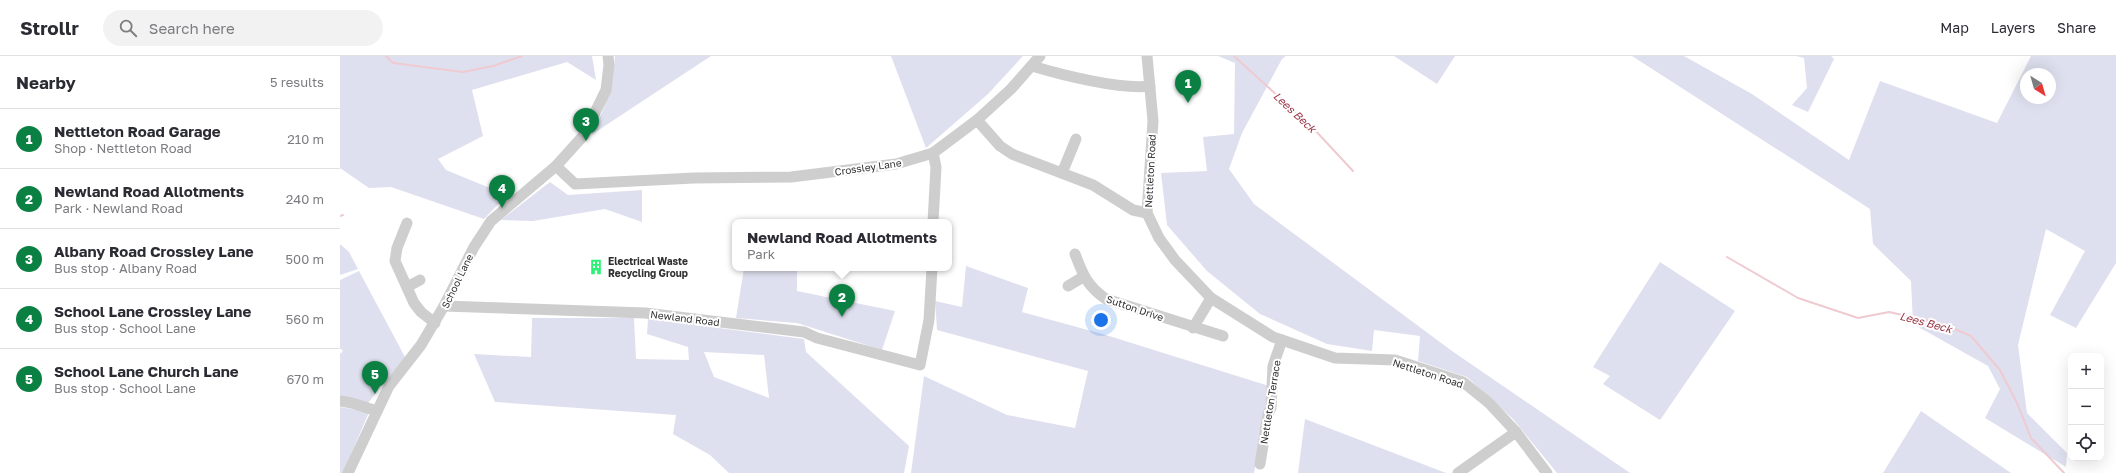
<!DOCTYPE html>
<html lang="en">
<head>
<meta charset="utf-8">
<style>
	:root { --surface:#fff; --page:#f2f2f3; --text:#2b2b33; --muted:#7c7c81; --line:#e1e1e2; --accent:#0b8043 }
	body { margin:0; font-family:"Golos Text",sans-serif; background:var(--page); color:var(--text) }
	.controls { position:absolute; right:12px; bottom:12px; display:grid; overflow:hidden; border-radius:8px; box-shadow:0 4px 16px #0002 }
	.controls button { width:36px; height:36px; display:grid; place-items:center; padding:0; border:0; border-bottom:1px solid var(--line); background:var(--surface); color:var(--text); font:20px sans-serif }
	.compass { position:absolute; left:1680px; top:12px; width:36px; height:36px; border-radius:50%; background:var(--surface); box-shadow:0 4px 16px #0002; rotate:143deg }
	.you { position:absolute; left:761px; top:264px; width:14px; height:14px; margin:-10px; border:3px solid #fff; border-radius:50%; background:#1a73e8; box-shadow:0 0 0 6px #1a73e833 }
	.badge { display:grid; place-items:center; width:26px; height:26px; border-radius:50%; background:var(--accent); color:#fff; font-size:13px; font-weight:700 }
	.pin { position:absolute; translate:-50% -33px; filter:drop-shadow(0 1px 2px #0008) }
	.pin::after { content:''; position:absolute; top:21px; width:14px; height:12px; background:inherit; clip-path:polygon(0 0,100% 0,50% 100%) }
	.popup { position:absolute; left:392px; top:163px; width:220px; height:52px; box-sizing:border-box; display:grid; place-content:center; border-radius:8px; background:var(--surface); filter:drop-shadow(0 1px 3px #0005); font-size:13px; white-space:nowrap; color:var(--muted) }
	.popup b { font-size:15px; color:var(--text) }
	.popup::after { content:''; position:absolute; left:50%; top:100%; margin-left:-8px; border:8px solid transparent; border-top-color:var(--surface) }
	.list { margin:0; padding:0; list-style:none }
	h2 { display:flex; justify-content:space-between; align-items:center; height:52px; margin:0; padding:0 16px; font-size:17px }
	h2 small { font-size:13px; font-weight:400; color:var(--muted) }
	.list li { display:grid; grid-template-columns:26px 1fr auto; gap:12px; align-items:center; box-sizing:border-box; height:60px; padding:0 16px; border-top:1px solid var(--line) }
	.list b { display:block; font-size:15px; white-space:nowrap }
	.list p { margin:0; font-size:13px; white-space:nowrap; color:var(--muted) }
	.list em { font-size:13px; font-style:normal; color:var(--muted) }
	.icon { flex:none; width:22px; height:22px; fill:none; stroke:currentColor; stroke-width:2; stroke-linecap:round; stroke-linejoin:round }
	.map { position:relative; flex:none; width:1776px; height:417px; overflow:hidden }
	header { display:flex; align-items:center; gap:24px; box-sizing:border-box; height:56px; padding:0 20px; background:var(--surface); border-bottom:1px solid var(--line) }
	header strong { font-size:19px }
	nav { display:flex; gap:22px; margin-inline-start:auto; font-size:14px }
	.search { width:280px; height:36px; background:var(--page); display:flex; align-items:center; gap:10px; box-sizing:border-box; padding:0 14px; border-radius:22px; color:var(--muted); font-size:15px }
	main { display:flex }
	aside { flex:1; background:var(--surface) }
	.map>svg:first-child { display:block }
	.green { fill:#dfe0ef; fill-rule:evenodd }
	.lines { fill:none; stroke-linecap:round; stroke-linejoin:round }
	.stream { stroke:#efcad0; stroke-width:2 }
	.minor { stroke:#cecece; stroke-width:11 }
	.labels { text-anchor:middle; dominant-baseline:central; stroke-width:4; stroke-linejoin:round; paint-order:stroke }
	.street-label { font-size:10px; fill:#313131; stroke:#fff }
	.poi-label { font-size:10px; font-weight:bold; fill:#313131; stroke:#fff; text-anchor:start }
	.water-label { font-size:11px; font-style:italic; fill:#9b3848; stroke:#fff }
</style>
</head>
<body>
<header>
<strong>Strollr</strong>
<div class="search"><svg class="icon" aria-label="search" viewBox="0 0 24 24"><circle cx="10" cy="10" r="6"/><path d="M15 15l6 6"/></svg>Search here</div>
<nav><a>Map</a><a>Layers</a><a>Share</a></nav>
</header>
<main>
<aside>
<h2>Nearby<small>5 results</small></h2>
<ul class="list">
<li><span class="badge">1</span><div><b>Nettleton Road Garage</b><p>Shop · Nettleton Road</p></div><em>210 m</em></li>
<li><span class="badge">2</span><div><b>Newland Road Allotments</b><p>Park · Newland Road</p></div><em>240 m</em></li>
<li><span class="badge">3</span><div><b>Albany Road Crossley Lane</b><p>Bus stop · Albany Road</p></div><em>500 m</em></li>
<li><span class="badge">4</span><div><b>School Lane Crossley Lane</b><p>Bus stop · School Lane</p></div><em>560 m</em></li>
<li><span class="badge">5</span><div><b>School Lane Church Lane</b><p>Bus stop · School Lane</p></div><em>670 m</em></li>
</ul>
</aside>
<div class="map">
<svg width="1776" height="417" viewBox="0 0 1776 417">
	<rect width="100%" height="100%" fill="#fff"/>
	<g class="green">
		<path d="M0 0H252L256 24 227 6 132 34 143 80 98 103 106 114 167 139 144 163 51 131 29 132 0 112Z"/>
		<path d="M275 0H371L251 79C266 50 273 33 275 0Z"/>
		<path d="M551 0H683L648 38 586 92Z"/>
		<path d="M878 0H946L942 3 902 77 889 113 914 148 1112 295 1290 417H1217L1173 363 1127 321 1078 305 1080 280 1034 274 1032 295 987 288 920 258 867 215 827 169 821 117 867 115 863 81 894 78 895 7Z"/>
		<path d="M1054 0H1115L1097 28Z"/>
		<path d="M1292 0H1344L1412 38 1509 104 1540 25 1657 67 1691 0H1776V207L1736 272 1710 259 1745 195 1706 173 1678 289 1687 357 1727 397 1726 411 1645 362 1660 333 1648 310 1573 268 1571 225 1533 188 1530 153ZM1686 18H1710V42H1686Z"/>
		<path d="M1456 0H1491L1494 3 1468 56 1452 49 1467 32 1464 2Z"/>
		<path d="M210 126 228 139 302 134V166L265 153 193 165 161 164Z"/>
		<path d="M0 188 9 196 18 213 0 219Z"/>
		<path d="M1320 206 1395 255 1320 364 1263 328 1270 320 1253 311Z"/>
		<path d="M626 210 688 232 682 256 766 279 929 330 914 417H571L584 320 667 359 735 372 748 315 597 274 595 245 622 251Z"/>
		<path d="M404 212H457V235L555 255 542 294 457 267 396 262Z"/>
		<path d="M19 215 65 301 28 347 0 341V298L3 295 0 292V224Z"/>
		<path d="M192 262H294L296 303 349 304 348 291 307 278 308 263 464 283 466 296 569 390 564 417H389L370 399 333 378 336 359 155 346 134 298 191 301ZM364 296 424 299 429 342 374 321Z"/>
		<path d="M0 351 29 356 3 417H0Z"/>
		<path d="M1581 355 1671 417H1543Z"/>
		<path d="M965 363 1106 417H958Z"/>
	</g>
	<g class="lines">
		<g class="stream">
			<path d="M46 0 53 7 123 16 153 10 182 0"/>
			<path d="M894 0 973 72 1013 115"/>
			<path d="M0 160 3 159"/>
			<path d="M1387 201 1458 242 1518 262 1549 256 1603 268 1631 280 1660 314 1677 347 1691 382 1724 417"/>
		</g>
		<g class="minor">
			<path d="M807 0 813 65 807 157 819 182 835 204 871 242 933 281 995 302 1055 304 1123 326 1149 347 1176 376 1207 417"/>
			<path d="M692 10C722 19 781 34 810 30"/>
			<path d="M637 64 660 90 672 98 753 129 793 154 807 157"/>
			<path d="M593 97 596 111 593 166"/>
			<path d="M216 110 235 128 354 122 451 121 556 108 593 97 637 64 671 33 700 0"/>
			<path d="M722 117 736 83"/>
			<path d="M67 167 57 192 55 205 74 247 81 256 95 267"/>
			<path d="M735 198C743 219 747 230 766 243L883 280"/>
			<path d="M728 230 743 221"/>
			<path d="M67 231 80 224"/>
			<path d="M104 250 305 257 464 276 477 282 580 309 589 264 592 212"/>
			<path d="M853 272 871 242"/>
			<path d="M0 345 12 347 37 355"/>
			<path d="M920 408 928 358 931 352 933 310 942 284"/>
			<path d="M8 417 49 330 81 289 104 250 134 191 151 165 216 110 244 79 266 34 269 9 268 0"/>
			<path d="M1118 417 1176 376"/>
		</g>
	</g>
	<defs>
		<g id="building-bare" transform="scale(1.2)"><path d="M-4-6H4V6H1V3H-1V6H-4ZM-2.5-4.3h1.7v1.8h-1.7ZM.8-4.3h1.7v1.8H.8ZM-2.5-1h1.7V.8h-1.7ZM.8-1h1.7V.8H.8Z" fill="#2af275" stroke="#fff" stroke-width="2.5" paint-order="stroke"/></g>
	</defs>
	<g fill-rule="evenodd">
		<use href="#building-bare" x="256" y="211"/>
	</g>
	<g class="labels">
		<g class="street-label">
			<text transform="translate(528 111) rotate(-8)">Crossley Lane</text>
			<text transform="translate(810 115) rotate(-87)">Nettleton Road</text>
			<text transform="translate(117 225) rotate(-64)">School Lane</text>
			<text transform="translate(795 252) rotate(19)">Sutton Drive</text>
			<text transform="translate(345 262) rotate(7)">Newland Road</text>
			<text transform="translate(1088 317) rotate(18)">Nettleton Road</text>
			<text transform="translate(930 346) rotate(-81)">Nettleton Terrace</text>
		</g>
		<g class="poi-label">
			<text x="268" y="205">Electrical Waste<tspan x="268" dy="12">Recycling Group</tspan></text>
		</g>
		<g class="water-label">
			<text transform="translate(955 56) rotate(43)">Lees Beck</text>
			<text transform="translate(1586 266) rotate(15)">Lees Beck</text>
		</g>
	</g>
</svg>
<div class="controls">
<button>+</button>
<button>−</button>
<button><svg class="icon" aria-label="locate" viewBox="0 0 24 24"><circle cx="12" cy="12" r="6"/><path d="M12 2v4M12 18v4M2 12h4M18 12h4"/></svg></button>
</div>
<svg class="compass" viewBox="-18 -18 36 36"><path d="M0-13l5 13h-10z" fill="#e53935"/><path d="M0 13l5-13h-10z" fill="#7c7c81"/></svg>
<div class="you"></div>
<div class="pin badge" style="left:848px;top:47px">1</div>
<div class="pin badge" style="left:502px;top:261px">2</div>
<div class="popup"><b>Newland Road Allotments</b>Park</div>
<div class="pin badge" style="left:246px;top:85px">3</div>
<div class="pin badge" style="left:162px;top:152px">4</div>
<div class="pin badge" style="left:35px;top:338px">5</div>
</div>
</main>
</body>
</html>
